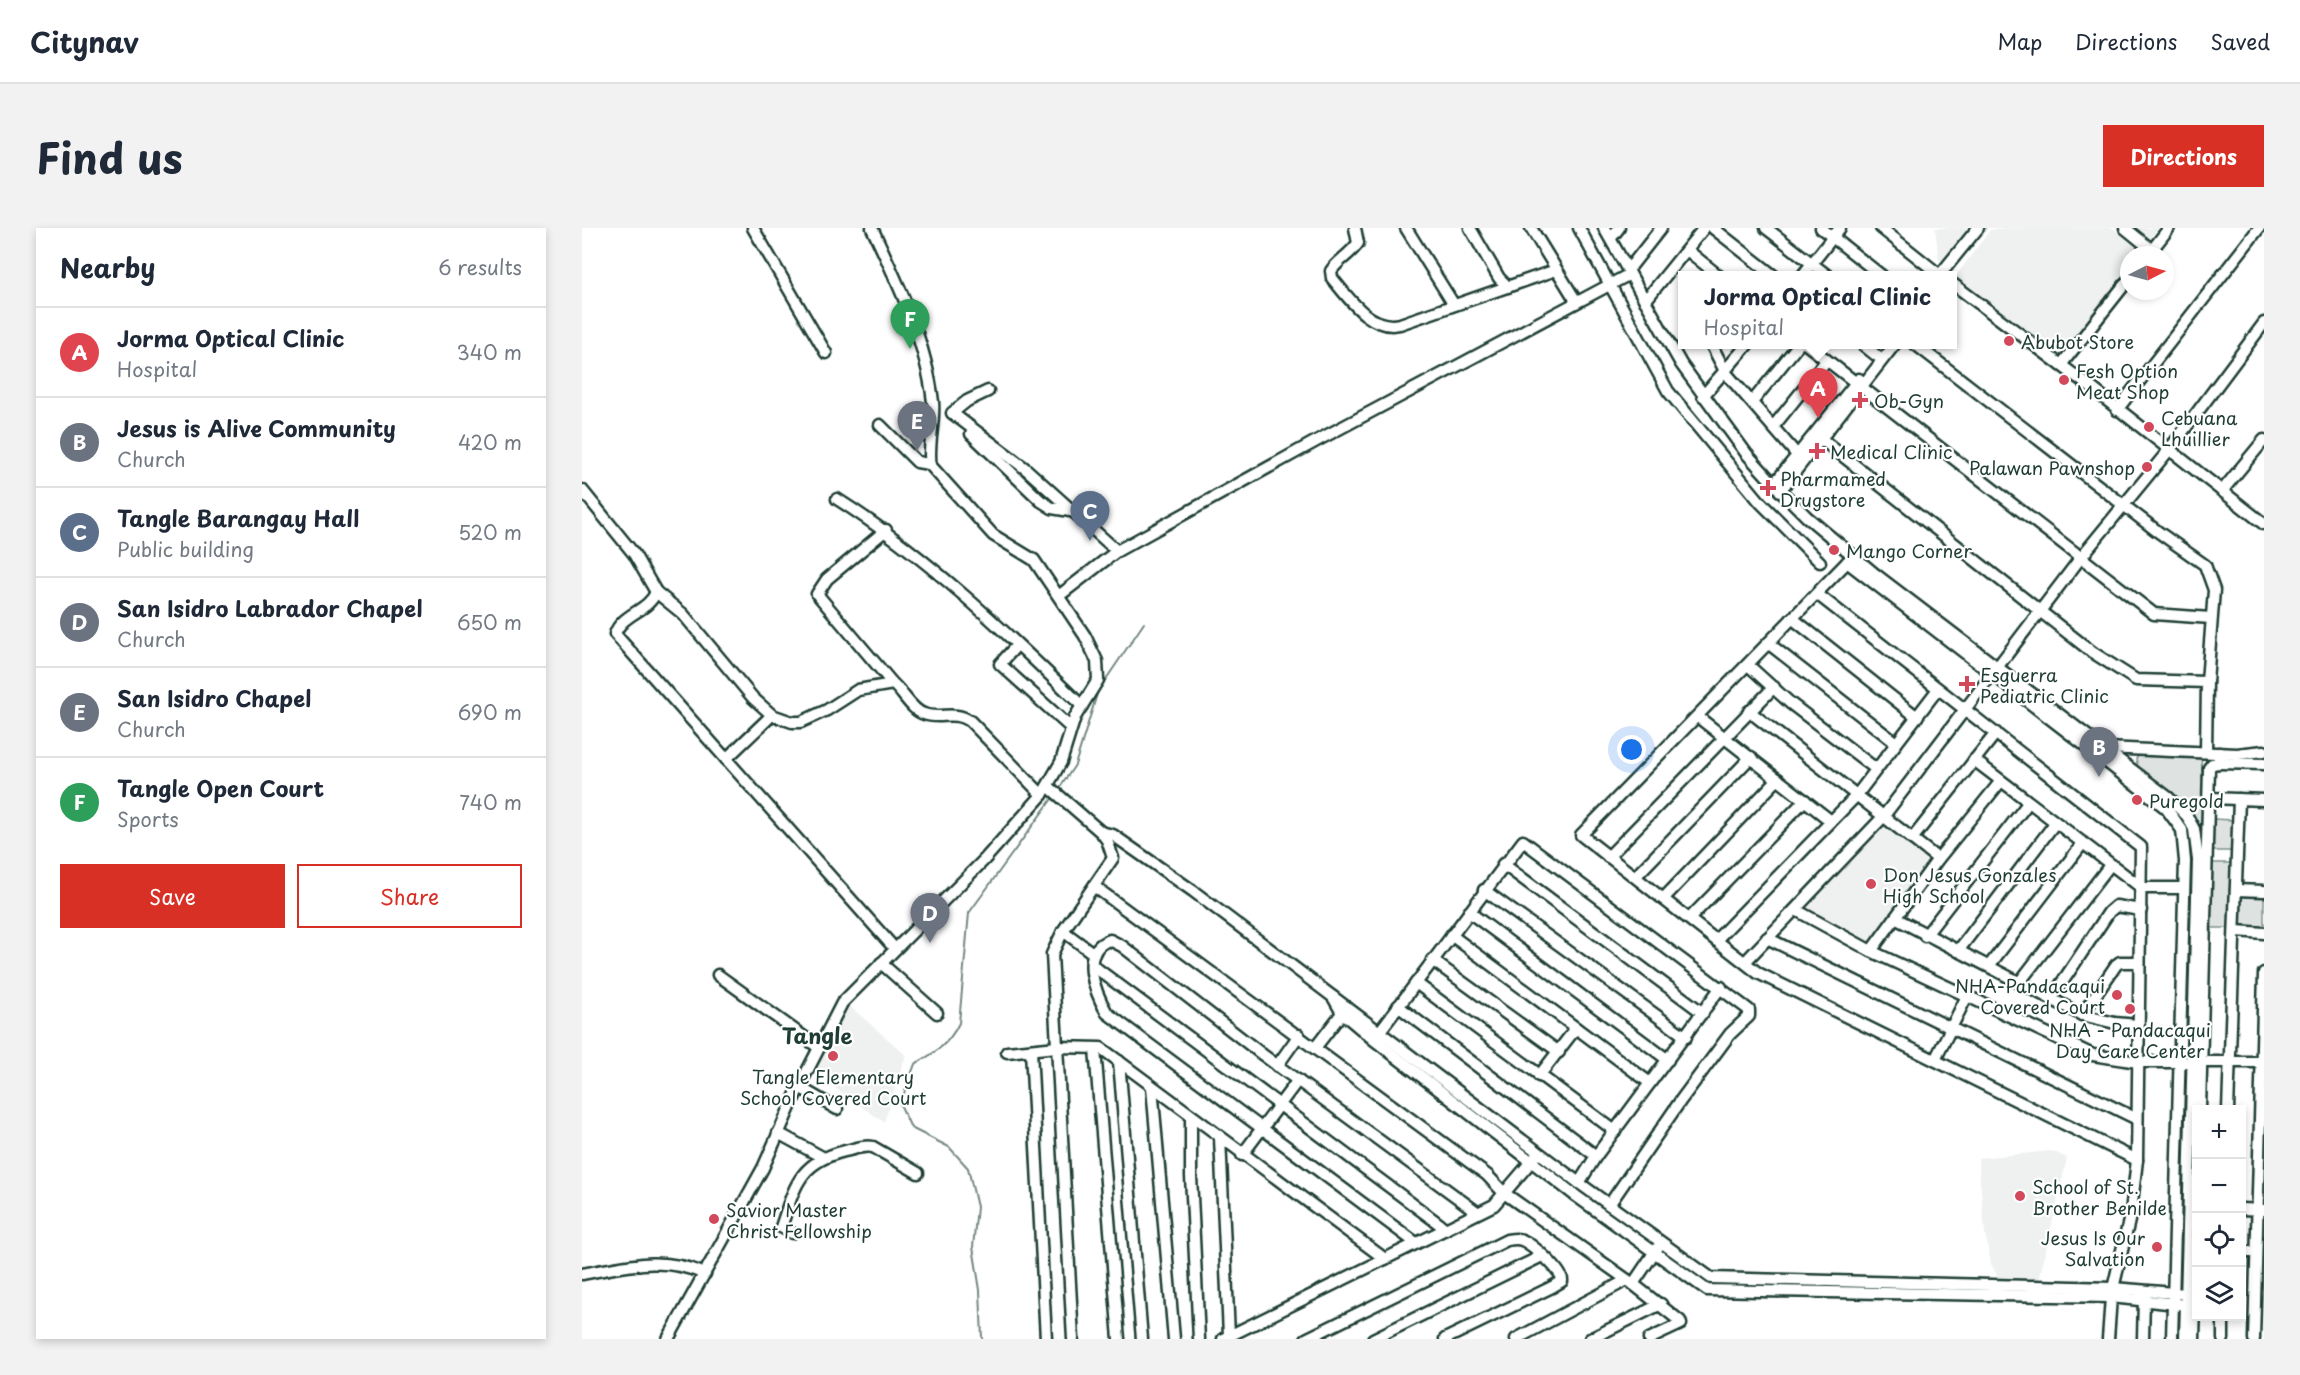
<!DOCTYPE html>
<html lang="en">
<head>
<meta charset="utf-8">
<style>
	:root { --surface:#fff; --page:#f2f2f3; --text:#1f2937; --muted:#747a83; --line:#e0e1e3; --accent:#d93025 }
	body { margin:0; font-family:"Playpen Sans",sans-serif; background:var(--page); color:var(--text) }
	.controls { position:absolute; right:18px; bottom:18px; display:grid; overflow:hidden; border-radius:0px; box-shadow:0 3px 9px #0003 }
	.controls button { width:54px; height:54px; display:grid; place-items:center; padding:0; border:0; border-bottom:2px solid var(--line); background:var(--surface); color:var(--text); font:30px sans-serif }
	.compass { position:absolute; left:1538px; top:18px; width:54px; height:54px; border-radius:50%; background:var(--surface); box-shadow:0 3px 9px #0003; rotate:84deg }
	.you { position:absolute; left:1050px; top:522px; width:21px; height:21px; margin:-15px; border:4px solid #fff; border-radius:50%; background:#1a73e8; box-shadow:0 0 0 9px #1a73e833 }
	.badge { display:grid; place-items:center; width:39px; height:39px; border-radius:50%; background:var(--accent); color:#fff; font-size:20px; font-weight:700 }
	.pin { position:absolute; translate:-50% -50px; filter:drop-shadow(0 2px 3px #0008) }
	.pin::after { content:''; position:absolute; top:32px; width:21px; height:18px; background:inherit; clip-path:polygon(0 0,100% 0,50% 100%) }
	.popup { position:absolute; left:1096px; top:43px; width:279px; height:78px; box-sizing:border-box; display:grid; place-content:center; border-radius:0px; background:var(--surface); filter:drop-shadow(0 2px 4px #0005); font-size:20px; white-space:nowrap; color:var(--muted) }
	.popup b { font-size:22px; color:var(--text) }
	.popup::after { content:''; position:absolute; left:50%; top:100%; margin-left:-12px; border:12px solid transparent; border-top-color:var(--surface) }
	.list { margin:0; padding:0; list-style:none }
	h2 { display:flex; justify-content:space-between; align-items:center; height:78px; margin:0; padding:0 24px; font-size:26px }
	h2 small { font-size:20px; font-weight:400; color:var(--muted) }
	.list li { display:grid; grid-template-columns:39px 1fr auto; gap:18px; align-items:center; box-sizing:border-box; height:90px; padding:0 24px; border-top:2px solid var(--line) }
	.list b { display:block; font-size:22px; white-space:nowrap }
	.list p { margin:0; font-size:20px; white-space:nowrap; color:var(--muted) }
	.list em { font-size:20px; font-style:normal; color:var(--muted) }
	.actions { display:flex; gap:12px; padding:18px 24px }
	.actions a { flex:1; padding:14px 0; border:2px solid var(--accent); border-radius:0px; text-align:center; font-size:21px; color:var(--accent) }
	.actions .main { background:var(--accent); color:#fff }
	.icon { flex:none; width:33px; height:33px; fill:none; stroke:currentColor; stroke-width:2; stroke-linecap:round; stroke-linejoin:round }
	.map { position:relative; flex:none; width:1682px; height:1111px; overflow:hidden; border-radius:0px }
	header { display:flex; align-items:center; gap:36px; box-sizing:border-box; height:84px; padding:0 30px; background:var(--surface); border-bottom:2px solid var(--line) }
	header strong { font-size:28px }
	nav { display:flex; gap:33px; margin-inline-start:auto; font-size:21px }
	.intro { display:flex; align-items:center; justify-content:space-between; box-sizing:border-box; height:144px; padding:0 36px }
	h1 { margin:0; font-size:42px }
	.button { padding:15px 27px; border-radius:0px; background:var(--accent); color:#fff; font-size:21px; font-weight:700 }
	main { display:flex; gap:36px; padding:0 36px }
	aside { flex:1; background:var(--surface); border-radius:0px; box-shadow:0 3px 9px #0003 }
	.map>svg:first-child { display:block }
	.built { fill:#eef1f0 }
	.green { fill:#dee3e2; stroke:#7e908b; stroke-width:1.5 }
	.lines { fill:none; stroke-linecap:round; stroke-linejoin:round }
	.stream { stroke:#758883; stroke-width:2 }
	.minor-casing { stroke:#1f3d34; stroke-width:15 }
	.minor { stroke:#fff; stroke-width:10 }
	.poi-dot { fill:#d1495b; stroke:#fff; stroke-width:2 }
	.labels { text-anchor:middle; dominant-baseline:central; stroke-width:4.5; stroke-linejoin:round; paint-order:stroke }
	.poi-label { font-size:18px; fill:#1f3d34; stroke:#fff; text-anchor:start }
	.quarter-label { font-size:21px; font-weight:bold; fill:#1f3d34; stroke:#fff }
</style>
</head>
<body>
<header>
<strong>Citynav</strong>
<nav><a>Map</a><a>Directions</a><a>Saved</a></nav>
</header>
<div class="intro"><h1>Find us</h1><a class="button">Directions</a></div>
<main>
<aside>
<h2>Nearby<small>6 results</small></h2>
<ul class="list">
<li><span class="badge" style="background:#e0444e">A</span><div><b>Jorma Optical Clinic</b><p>Hospital</p></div><em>340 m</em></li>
<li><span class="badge" style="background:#6b7280">B</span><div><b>Jesus is Alive Community</b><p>Church</p></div><em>420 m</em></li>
<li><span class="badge" style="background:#5c6f8a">C</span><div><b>Tangle Barangay Hall</b><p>Public building</p></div><em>520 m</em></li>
<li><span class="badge" style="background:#6b7280">D</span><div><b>San Isidro Labrador Chapel</b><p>Church</p></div><em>650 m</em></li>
<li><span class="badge" style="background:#6b7280">E</span><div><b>San Isidro Chapel</b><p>Church</p></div><em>690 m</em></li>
<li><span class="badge" style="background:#2e9e5b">F</span><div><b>Tangle Open Court</b><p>Sports</p></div><em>740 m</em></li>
</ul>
<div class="actions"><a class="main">Save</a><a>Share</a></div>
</aside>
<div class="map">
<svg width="1682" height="1111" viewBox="0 0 1682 1111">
	<rect width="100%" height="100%" fill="#fff"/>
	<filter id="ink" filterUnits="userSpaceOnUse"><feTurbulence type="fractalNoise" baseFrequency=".0167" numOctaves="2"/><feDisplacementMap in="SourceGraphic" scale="12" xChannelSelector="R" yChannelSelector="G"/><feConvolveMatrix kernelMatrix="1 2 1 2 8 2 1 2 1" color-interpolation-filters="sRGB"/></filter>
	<g filter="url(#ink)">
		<g class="built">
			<path d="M1353 0H1388L1365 30 1357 33Z"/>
			<path d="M1422 0H1531L1560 23 1557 27H1547V40L1477 129 1373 49 1408 2Z"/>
			<path d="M1552 0H1576L1567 12Z"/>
			<path d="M1304 592 1353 631 1288 720 1221 682Z"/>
			<path d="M264 775 324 827 302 894 227 842Z"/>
			<path d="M1470 923 1485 930 1457 1052 1418 1053 1409 1036 1403 1005 1396 930Z"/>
		</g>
		<g class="green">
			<path d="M1559 525 1619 527 1624 613 1619 640V613L1615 597 1557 543 1554 531Z"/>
			<path d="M1580 568 1595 579 1612 613 1607 758 1602 757 1607 620 1605 606Z"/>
			<path d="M1630 591 1652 592V623H1630Z"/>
			<path d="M1628 635H1651L1650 700H1627Z"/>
			<path d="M1659 666 1682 667V701L1657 700Z"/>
		</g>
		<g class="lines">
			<g class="stream">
				<path d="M477 561 493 537 516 463 562 395"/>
				<path d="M400 1111 398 1062 391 1019 395 979 386 940 367 919 329 900 318 876 333 836C353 825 367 816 377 795L387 685 472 568"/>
			</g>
			<g class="minor-casing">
				<g id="minor">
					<path d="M171 0 244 125"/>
					<path d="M773 0 776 15C768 27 756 32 749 43L750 50C766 69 788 103 818 96L974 42"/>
					<path d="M824 0 872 77"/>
					<path d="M888 0 917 50 926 59"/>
					<path d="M949 0 994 73"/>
					<path d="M997 0 1086 163 1179 275 1238 334"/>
					<path d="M1022 0 1099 136 1164 225 1192 256 1225 289 1293 346 1587 570 1605 588 1612 601 1616 632 1603 1111"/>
					<path d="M1131 0 1192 48"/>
					<path d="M1184 0 1246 48"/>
					<path d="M1239 0 1300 48"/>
					<path d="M1299 0 1359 48"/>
					<path d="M1543 0 1570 22"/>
					<path d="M1029 10 1037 0"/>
					<path d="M1105 22 1137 48"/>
					<path d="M1566 27 1587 0"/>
					<path d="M1046 42 1079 0"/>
					<path d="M1220 48 1258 0"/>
					<path d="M1357 48 1396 0"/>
					<path d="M1371 56 1507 158 1682 296"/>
					<path d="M1063 73 1122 0"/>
					<path d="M1129 116 1144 145 1216 228"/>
					<path d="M1224 116 1572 386 1629 390"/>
					<path d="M1280 116 1295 128"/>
					<path d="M1333 116 1575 303 1623 337 1632 362 1625 454 1624 524"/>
					<path d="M1479 137 1547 51"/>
					<path d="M406 163 385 173 370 185 444 241 535 323"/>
					<path d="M1121 168 1166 116"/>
					<path d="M1171 173 1217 116"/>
					<path d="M1535 182 1677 0"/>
					<path d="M298 197 335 234 347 236"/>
					<path d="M1191 199 1244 133"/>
					<path d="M389 206 459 273 470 280 494 284"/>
					<path d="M1233 206 1510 424 1554 452 1625 454"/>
					<path d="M1192 256 1277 151"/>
					<path d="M0 262 52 326 74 364 101 386 171 470 190 487 210 494H219L245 482 276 462 311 456C321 464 330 483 342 486 358 492 372 482 388 493L460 567"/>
					<path d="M1198 263 1313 116"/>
					<path d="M1640 263 1682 212"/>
					<path d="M255 271C345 328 424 404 500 478"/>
					<path d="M304 302 245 351 235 366 311 456"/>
					<path d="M1272 327 999 607 1176 745 1555 932"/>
					<path d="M1265 334 1584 580 1600 602 1603 633 1590 1111"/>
					<path d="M74 364C66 384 40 385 33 406L313 721"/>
					<path d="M1235 366 1559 619 1555 932 1549 984 1529 1069 1526 1111"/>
					<path d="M478 367 535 323 738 211 1048 46"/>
					<path d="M1210 390 1335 489"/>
					<path d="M1186 415 1314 515"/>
					<path d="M435 417 418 436 489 500"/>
					<path d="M1166 437 1208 475 1294 541"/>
					<path d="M1167 483 1356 631"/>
					<path d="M1116 489 1249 593"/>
					<path d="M1524 520 1655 526 1682 523"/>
					<path d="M144 531 190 487"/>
					<path d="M1392 532 1560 660H1602"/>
					<path d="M1637 535 1682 536"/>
					<path d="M466 558 519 604 525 612 531 630 481 703 470 726 491 1111"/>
					<path d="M1628 570 1682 572"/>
					<path d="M519 604 531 607 611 663 997 955 1129 1050 1531 1060 1604 1066"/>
					<path d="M1330 611 1414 505"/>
					<path d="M1026 629 1192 459"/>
					<path d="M921 636 1121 785"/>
					<path d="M1054 648 1169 529"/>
					<path d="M513 659 905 947 922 965 1051 1056 1098 1093 1099 1096 1067 1111"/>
					<path d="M902 662 1104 809"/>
					<path d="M1654 662 1682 663"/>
					<path d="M1081 671 1196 551"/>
					<path d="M1214 682 1289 723 1511 827 1556 834H1682"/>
					<path d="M887 684 1086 832"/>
					<path d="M1108 690 1223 572"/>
					<path d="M1313 690 1500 787 1533 795 1556 797"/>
					<path d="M481 703 512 726"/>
					<path d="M1654 703 1682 705"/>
					<path d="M869 707 1068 855"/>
					<path d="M1343 708 1446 575"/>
					<path d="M1185 710 1555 891"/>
					<path d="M1135 711 1274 568 1356 461"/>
					<path d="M1289 723 1356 631 1419 553"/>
					<path d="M1376 723 1473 595"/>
					<path d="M850 732 977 824"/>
					<path d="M1163 734 1301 589 1500 328 1587 222 1682 95"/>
					<path d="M299 735 355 785"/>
					<path d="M510 737 864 1001"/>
					<path d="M1407 738 1501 615"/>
					<path d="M136 747 236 819"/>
					<path d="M834 755 1033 903"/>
					<path d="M1437 755 1528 637"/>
					<path d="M751 769 760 785 791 811 994 968 1125 1062 1529 1069 1604 1077"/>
					<path d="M1469 771 1527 684 1534 678 1559 682"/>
					<path d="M816 778 1014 928"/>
					<path d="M1500 787 1534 737 1538 734H1557"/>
					<path d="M795 807 941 613 1167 782V788L1148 806 1099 872 1027 977"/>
					<path d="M733 820 760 785"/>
					<path d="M513 821 537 1111"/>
					<path d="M449 822 464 1111"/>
					<path d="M425 824 475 819 519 820 803 1031"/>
					<path d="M1353 832 1385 768"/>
					<path d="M537 833 560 1111"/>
					<path d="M695 838 717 807"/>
					<path d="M957 848 994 800"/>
					<path d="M217 859 255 881"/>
					<path d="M570 859 592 1111"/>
					<path d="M1618 882 1627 540 1630 536 1637 535V525"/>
					<path d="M1646 882 1657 571"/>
					<path d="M609 888V948L617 1111"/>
					<path d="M196 905 240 929"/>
					<path d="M638 910 647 1107"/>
					<path d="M660 927 716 852"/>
					<path d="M997 955 1014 928 1139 759"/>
					<path d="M1660 981 1682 982"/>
					<path d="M210 1005 199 999C213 958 217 934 263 923 272 921 282 917 291 919L336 945"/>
					<path d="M834 1015 525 785C514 766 495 722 528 712L540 718 681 827 895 984"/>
					<path d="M1660 1024H1674"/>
					<path d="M0 1046C45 1038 80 1027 123 1046"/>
					<path d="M1051 1056 1076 1019"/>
					<path d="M86 1111 181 940 217 859 260 775 402 632 460 567 479 534 493 489 516 452 515 433 503 408 452 332 411 307 349 238C345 220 353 194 351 174 344 113 316 55 290 0"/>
					<path d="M641 1111 912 977 953 929"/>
					<path d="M724 1111 925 1012C931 1011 935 1010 940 1012 950 1016 982 1044 980 1053L970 1059 863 1111"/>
					<path d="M791 1111 960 1028"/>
					<path d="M934 1111 1045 1052"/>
					<path d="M1008 1111 1079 1076"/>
					<path d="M1561 1111 1562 1070"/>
					<path d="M1612 1111 1614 1041"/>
					<path d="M1641 1111V1088"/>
					<path d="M1672 1111 1682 745"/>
				</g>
			</g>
			<use href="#minor" class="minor"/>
		</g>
	</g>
	<g class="poi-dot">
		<circle cx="1427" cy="113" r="6"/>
		<circle cx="1482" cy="152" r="6"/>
		<path d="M1275 163h6v6h6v6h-6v6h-6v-6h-6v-6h6z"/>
		<circle cx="1567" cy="199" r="6"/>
		<path d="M1232 214h6v6h6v6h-6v6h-6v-6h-6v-6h6z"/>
		<circle cx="1565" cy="239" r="6"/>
		<path d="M1183 251h6v6h6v6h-6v6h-6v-6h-6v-6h6z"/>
		<circle cx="1252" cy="322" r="6"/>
		<path d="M1382 447h6v6h6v6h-6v6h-6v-6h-6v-6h6z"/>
		<circle cx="1555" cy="572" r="6"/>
		<circle cx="1289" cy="656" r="6"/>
		<circle cx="1535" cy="767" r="6"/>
		<circle cx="1548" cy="781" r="6"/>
		<circle cx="251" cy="828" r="6"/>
		<circle cx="1438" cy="968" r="6"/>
		<circle cx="132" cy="991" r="6"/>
		<circle cx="1575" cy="1019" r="6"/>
	</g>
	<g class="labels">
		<g class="poi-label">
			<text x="1439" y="113">Abubot Store</text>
			<text x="1494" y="142">Fesh Option<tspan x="1494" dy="21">Meat Shop</tspan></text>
			<text x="1292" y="172">Ob-Gyn</text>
			<text x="1579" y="189">Cebuana<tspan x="1579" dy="21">Lhuillier</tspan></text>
			<text x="1248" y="223">Medical Clinic</text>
			<text x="1553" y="239" text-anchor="end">Palawan Pawnshop</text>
			<text x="1198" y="250">Pharmamed<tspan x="1198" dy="21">Drugstore</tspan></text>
			<text x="1264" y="322">Mango Corner</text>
			<text x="1398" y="446">Esguerra<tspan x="1398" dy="21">Pediatric Clinic</tspan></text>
			<text x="1567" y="572">Puregold</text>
			<text x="1301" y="646">Don Jesus Gonzales<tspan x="1301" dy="21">High School</tspan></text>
			<text x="1523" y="757" text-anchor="end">NHA-Pandacaqui<tspan x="1523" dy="21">Covered Court</tspan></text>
			<text x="1548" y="801" text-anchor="middle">NHA - Pandacaqui<tspan x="1548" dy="21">Day Care Center</tspan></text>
			<text x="251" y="848" text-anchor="middle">Tangle Elementary<tspan x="251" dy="21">School Covered Court</tspan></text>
			<text x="1450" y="958">School of St.<tspan x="1450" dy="21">Brother Benilde</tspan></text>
			<text x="144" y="981">Savior Master<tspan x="144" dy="21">Christ Fellowship</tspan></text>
			<text x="1563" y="1009" text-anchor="end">Jesus Is Our<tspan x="1563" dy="21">Salvation</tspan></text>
		</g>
		<g class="quarter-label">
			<text x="235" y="807">Tangle</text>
		</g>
	</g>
</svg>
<div class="controls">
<button>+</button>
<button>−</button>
<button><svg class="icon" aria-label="locate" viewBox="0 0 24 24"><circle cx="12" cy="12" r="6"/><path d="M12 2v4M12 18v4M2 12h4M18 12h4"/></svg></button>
<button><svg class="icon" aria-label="layers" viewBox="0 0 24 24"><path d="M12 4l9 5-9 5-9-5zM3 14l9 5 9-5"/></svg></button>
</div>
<svg class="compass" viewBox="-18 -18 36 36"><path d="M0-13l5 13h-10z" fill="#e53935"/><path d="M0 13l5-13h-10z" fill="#747a83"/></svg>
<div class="you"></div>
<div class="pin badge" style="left:1236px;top:190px;background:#e0444e">A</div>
<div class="popup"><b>Jorma Optical Clinic</b>Hospital</div>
<div class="pin badge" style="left:1517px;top:549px;background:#6b7280">B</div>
<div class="pin badge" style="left:508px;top:313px;background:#5c6f8a">C</div>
<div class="pin badge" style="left:348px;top:715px;background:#6b7280">D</div>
<div class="pin badge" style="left:335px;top:223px;background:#6b7280">E</div>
<div class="pin badge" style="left:328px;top:121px;background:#2e9e5b">F</div>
</div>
</main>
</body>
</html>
